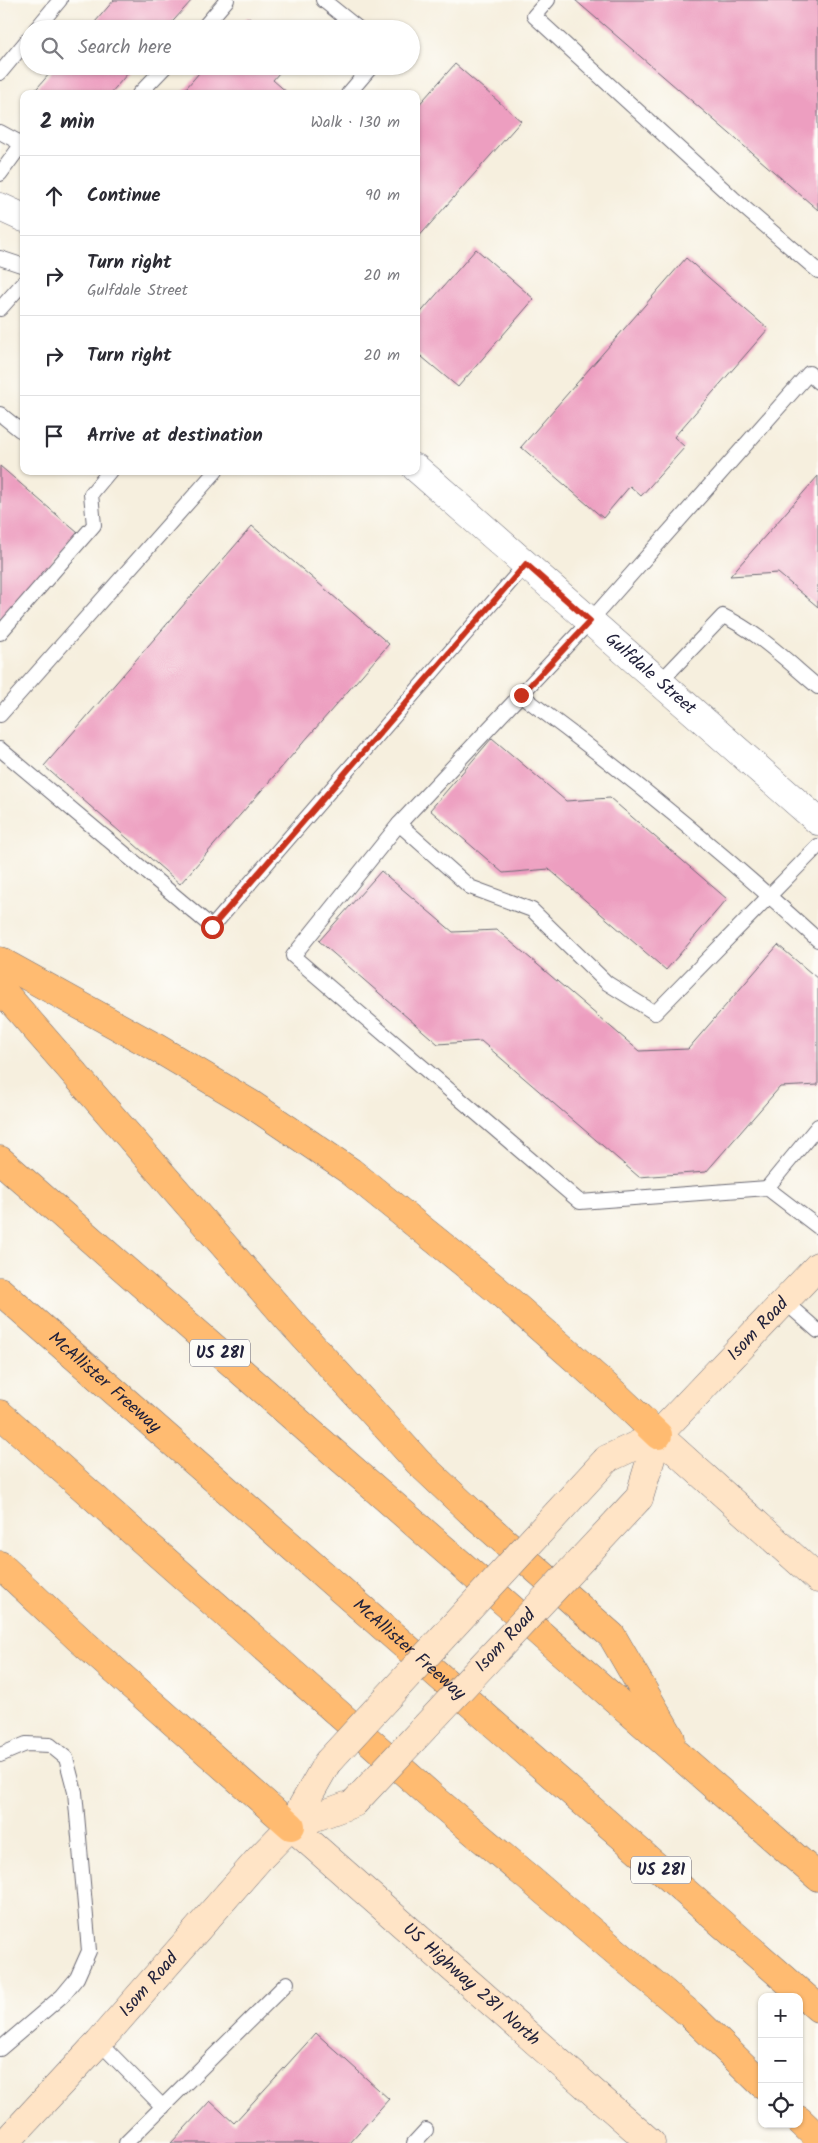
<!DOCTYPE html>
<html lang="en">
<head>
<meta charset="utf-8">
<style>
	:root { --surface:#fff; --page:#f2f2f3; --text:#2b2b33; --muted:#7c7c81; --line:#e1e1e2 }
	body { margin:0; font-family:Kalam,sans-serif; background:var(--page); color:var(--text) }
	.controls { position:absolute; right:15px; bottom:15px; display:grid; overflow:hidden; border-radius:10px; box-shadow:0 1px 4px #0004 }
	.controls button { width:45px; height:45px; display:grid; place-items:center; padding:0; border:0; border-bottom:1px solid var(--line); background:var(--surface); color:var(--text); font:25px sans-serif }
	.stop { position:absolute; width:15px; height:15px; margin:-11px; border:4px solid #c8321e; border-radius:50%; background:#fff }
	.stop.end { background:#c8321e; border-color:#fff; box-shadow:0 1px 5px #0008 }
	.list { margin:0; padding:0; list-style:none }
	h2 { display:flex; justify-content:space-between; align-items:center; height:65px; margin:0; padding:0 20px; font-size:21px }
	h2 small { font-size:16px; font-weight:400; color:var(--muted) }
	.list li { display:grid; grid-template-columns:32px 1fr auto; gap:15px; align-items:center; box-sizing:border-box; height:80px; padding:0 20px; border-top:1px solid var(--line) }
	.list b { display:block; font-size:19px; white-space:nowrap }
	.list p { margin:0; font-size:16px; white-space:nowrap; color:var(--muted) }
	.list em { font-size:16px; font-style:normal; color:var(--muted) }
	.icon { flex:none; width:28px; height:28px; fill:none; stroke:currentColor; stroke-width:2; stroke-linecap:round; stroke-linejoin:round }
	.map { position:relative; flex:none; width:818px; height:2143px; overflow:hidden }
	.search { position:absolute; background:var(--surface); box-shadow:0 1px 4px #0004; left:20px; top:20px; width:400px; height:55px; display:flex; align-items:center; gap:12px; box-sizing:border-box; padding:0 18px; border-radius:28px; color:var(--muted); font-size:19px }
	.panel { position:absolute; background:var(--surface); box-shadow:0 1px 4px #0004; left:20px; top:90px; width:400px; height:385px; border-radius:10px }
	.map>svg:first-child { display:block }
	.building { fill:#ed9ec0 }
	.lines { fill:none; stroke-linecap:round; stroke-linejoin:round }
	.lane-casing { stroke:#6c6a74; stroke-width:16 }
	.street-casing { stroke:#6c6a74; stroke-width:29 }
	.secondary-casing { stroke:#6c6a74; stroke-width:29 }
	.highway-casing { stroke:#6c6a74; stroke-width:29 }
	.lane { stroke:#fff; stroke-width:14 }
	.street { stroke:#fff; stroke-width:28 }
	.secondary { stroke:#ffe4c6; stroke-width:28 }
	.highway { stroke:#ffbb71; stroke-width:28 }
	.secondary-bridge-casing { stroke:#6c6a74; stroke-width:29; stroke-linecap:butt }
	.secondary-bridge { stroke:#ffe4c6; stroke-width:28 }
	.route { stroke:#c8321e; stroke-width:6 }
	.labels { text-anchor:middle; dominant-baseline:central; stroke-width:4; stroke-linejoin:round; paint-order:stroke }
	.shield { fill:#fdfcf7; stroke:#646373; stroke-width:1 }
	.shield-label { font-size:16px; font-weight:bold; fill:#22223b }
	.street-label { font-size:18px; fill:#22223b; stroke:#fdfcf7 }
</style>
</head>
<body>
<div class="map">
<svg width="818" height="2143" viewBox="0 0 818 2143">
	<rect width="100%" height="100%" fill="#fdfcf7"/>
	<filter id="ink" filterUnits="userSpaceOnUse"><feTurbulence type="fractalNoise" baseFrequency=".02" numOctaves="2"/><feDisplacementMap in="SourceGraphic" scale="10" xChannelSelector="R" yChannelSelector="G"/><feConvolveMatrix kernelMatrix="1 2 1 2 8 2 1 2 1" color-interpolation-filters="sRGB"/></filter>
	<filter id="wash" filterUnits="userSpaceOnUse"><feTurbulence type="fractalNoise" baseFrequency=".0096" numOctaves="4" result="noise"/><feDisplacementMap in="SourceGraphic" scale="20" xChannelSelector="R" yChannelSelector="G"/><feGaussianBlur stdDeviation="1.12" result="paint"/><feColorMatrix in="noise" values="0 0 0 0 0 0 0 0 0 0 0 0 0 0 0 0 0 1.4 0 .05"/><feComposite in="paint" operator="in"/></filter>
	<g filter="url(#wash)">
		<rect width="100%" height="100%" fill="#f6efde"/>
		<g id="blocks">
			<g class="building">
				<path d="M114 0H192L166 29H89Z"/>
				<path d="M575 0H818V210Z"/>
				<path d="M248 17 261 29H238Z"/>
				<path d="M455 64 521 121 416 240V155L418 152 416 151V108Z"/>
				<path d="M56 66H134L110 94H32Z"/>
				<path d="M205 66H285L273 80 289 94H181Z"/>
				<path d="M476 249 534 299 458 387 416 352V318Z"/>
				<path d="M686 258 768 329 674 437 685 447 641 496 630 486 603 518 521 447Z"/>
				<path d="M0 466 78 533 0 623Z"/>
				<path d="M818 476V607L778 573 730 576Z"/>
				<path d="M252 526 389 644 180 884 44 766Z"/>
				<path d="M492 738 566 801 610 798 727 899 666 970 549 869 503 873 430 810Z"/>
				<path d="M381 871 453 932 497 930 639 1051 688 1049 778 945 818 979V1085L780 1087 706 1172 639 1177 481 1041 438 1044 319 941Z"/>
				<path d="M316 2033 389 2099 349 2143H171L210 2101 234 2123Z"/>
			</g>
		</g>
	</g>
	<g filter="url(#ink)">
		<use href="#blocks" fill-opacity="0" stroke="#6c6a74" stroke-width="1"/>
		<g class="lines">
			<g class="lane-casing">
				<g id="lane">
					<path d="M323 0 359 29"/>
					<path d="M548 0 534 16 733 198 818 271"/>
					<path d="M36 29 60 0"/>
					<path d="M202 29 227 0"/>
					<path d="M0 73 29 38"/>
					<path d="M139 94 166 66"/>
					<path d="M348 94 372 66"/>
					<path d="M0 132 24 145"/>
					<path d="M0 174 22 144"/>
					<path d="M0 258 24 266"/>
					<path d="M0 309 24 282"/>
					<path d="M818 382 809 373 590 621 399 824 470 887 532 910 607 983 655 1013 818 846"/>
					<path d="M0 414 20 430 24 426"/>
					<path d="M0 633 94 525 91 494 110 471"/>
					<path d="M660 682 723 616C758 632 788 662 818 687"/>
					<path d="M521 695C624 771 723 853 818 940"/>
					<path d="M0 715 216 471"/>
					<path d="M0 749 212 927 526 564"/>
					<path d="M399 824 293 956 580 1202 767 1188 818 1227"/>
					<path d="M767 1188 818 1126"/>
					<path d="M785 1302 818 1331"/>
					<path d="M0 1755 26 1744 50 1745 66 1758 75 1792 89 1951 77 1978 62 1996 0 2049"/>
					<path d="M99 2042 163 2107"/>
					<path d="M126 2143 287 1983"/>
					<path d="M414 2143 426 2130"/>
				</g>
			</g>
			<g class="street-casing">
				<g id="street">
					<path d="M0 207 24 218"/>
					<path id="s1" d="M416 468 818 821"/>
				</g>
			</g>
			<g class="secondary-casing">
				<g id="secondary">
					<path d="M658 1435 818 1579"/>
					<path id="s2" d="M607 1459 658 1435 818 1266"/>
					<path d="M639 1498 658 1435"/>
					<path id="s3" d="M291 1826 651 2143"/>
					<path d="M291 1826 354 1803"/>
					<path id="s4" d="M5 2143 99 2042 258 1860 291 1826 327 1763"/>
				</g>
			</g>
			<g class="highway-casing">
				<g id="highway">
					<path d="M0 961 157 1048 251 1104 350 1171 496 1289 615 1394 658 1435"/>
					<path d="M0 988 288 1319 418 1462 470 1511 612 1636 671 1738"/>
					<path d="M0 1160 818 1877"/>
					<path id="s5" d="M0 1291 818 2008"/>
					<path d="M0 1414 436 1800 691 2015 762 2084"/>
					<path d="M0 1565 79 1639 291 1826"/>
					<path d="M799 2120 818 2138"/>
				</g>
			</g>
			<use href="#lane" class="lane"/>
			<use href="#street" class="street"/>
			<use href="#secondary" class="secondary"/>
			<use href="#highway" class="highway"/>
			<g class="secondary-bridge-casing">
				<g id="secondary-bridge">
					<path d="M327 1763 607 1459"/>
					<path id="s6" d="M354 1803 639 1498"/>
				</g>
			</g>
			<use href="#secondary-bridge" class="secondary-bridge"/>
		</g>
	</g>
	<g class="lines" filter="url(#ink)">
		<path class="route" d="M212 927 526 564 590 621 521 695"/>
	</g>
	<g class="labels">
		<g class="shield">
			<rect x="190" y="1339.5" width="60" height="27" rx="4"/>
			<rect x="631" y="1856.5" width="60" height="27" rx="4"/>
		</g>
		<g class="shield-label">
			<text x="220" y="1353">US 281</text>
			<text x="661" y="1870">US 281</text>
		</g>
		<g class="street-label">
			<text stroke="none"><textPath href="#s1" startOffset="312">Gulfdale Street</textPath></text>
			<text stroke="none"><textPath href="#s2" startOffset="202">Isom Road</textPath></text>
			<text stroke="none"><textPath href="#s5" startOffset="139">McAllister Freeway</textPath></text>
			<text stroke="none"><textPath href="#s6" startOffset="222">Isom Road</textPath></text>
			<text stroke="none"><textPath href="#s5" startOffset="544">McAllister Freeway</textPath></text>
			<text stroke="none"><textPath href="#s4" startOffset="214">Isom Road</textPath></text>
			<text stroke="none"><textPath href="#s3" startOffset="240">US Highway 281 North</textPath></text>
		</g>
	</g>
</svg>
<div class="controls">
<button>+</button>
<button>−</button>
<button><svg class="icon" aria-label="locate" viewBox="0 0 24 24"><circle cx="12" cy="12" r="6"/><path d="M12 2v4M12 18v4M2 12h4M18 12h4"/></svg></button>
</div>
<div class="stop" style="left:212px;top:927px"></div>
<div class="stop end" style="left:521px;top:695px"></div>
<div class="search"><svg class="icon" aria-label="search" viewBox="0 0 24 24"><circle cx="10" cy="10" r="6"/><path d="M15 15l6 6"/></svg>Search here</div>
<section class="panel">
<h2>2 min<small>Walk · 130 m</small></h2>
<ul class="list">
<li><svg class="icon" aria-label="ahead" viewBox="0 0 24 24"><path d="M12 20V5M6 11l6-6 6 6"/></svg><div><b>Continue</b></div><em>90 m</em></li>
<li><svg class="icon" aria-label="right" viewBox="0 0 24 24"><path d="M7 20v-9h11M14 6l5 5-5 5"/></svg><div><b>Turn right</b><p>Gulfdale Street</p></div><em>20 m</em></li>
<li><svg class="icon" aria-label="right" viewBox="0 0 24 24"><path d="M7 20v-9h11M14 6l5 5-5 5"/></svg><div><b>Turn right</b></div><em>20 m</em></li>
<li><svg class="icon" aria-label="arrive" viewBox="0 0 24 24"><path d="M6 21V4h12l-3 4 3 4H6"/></svg><div><b>Arrive at destination</b></div></li>
</ul>
</section>
</div>
</body>
</html>
